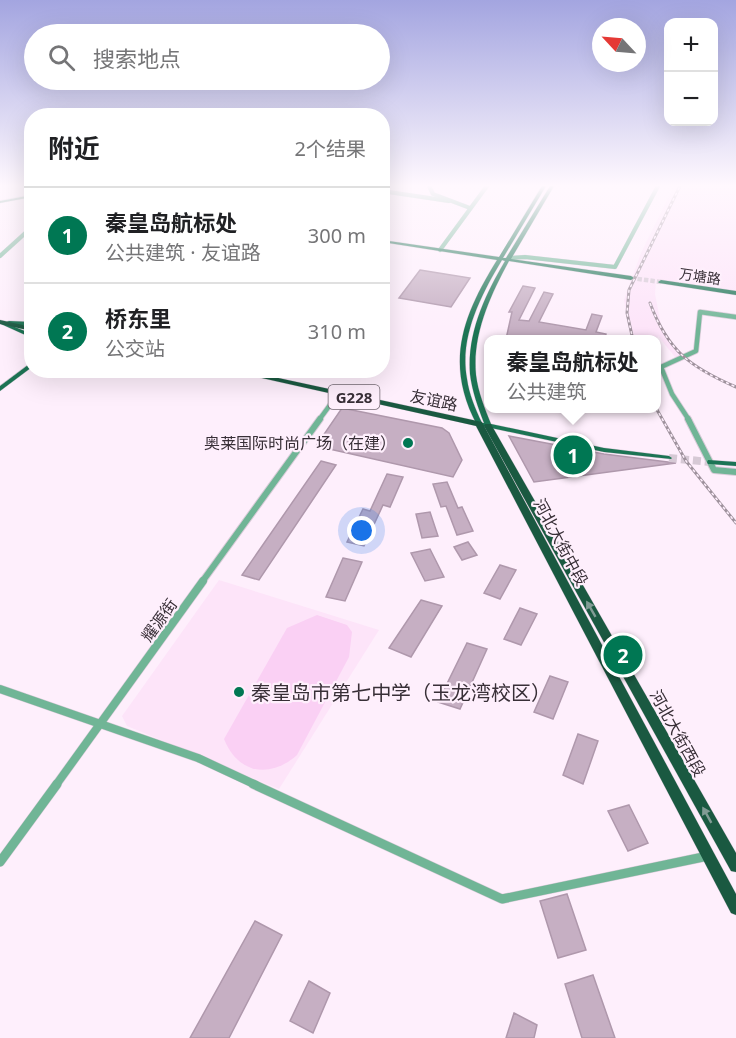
<!DOCTYPE html>
<html lang="zh">
<head>
<meta charset="utf-8">
<style>
	:root { --surface:#fff; --page:#f6f6f6; --text:#202124; --muted:#757577; --line:#e0e0e0; --accent:#007753 }
	body { margin:0; font-family:"Noto Sans","Noto Sans SC",sans-serif; background:var(--page); color:var(--text) }
	.controls { position:absolute; right:18px; top:18px; display:grid; overflow:hidden; border-radius:12px; box-shadow:0 6px 24px #0002 }
	.controls button { width:54px; height:54px; display:grid; place-items:center; padding:0; border:0; border-bottom:2px solid var(--line); background:var(--surface); color:var(--text); font:30px sans-serif }
	.compass { position:absolute; left:592px; top:18px; width:54px; height:54px; border-radius:50%; background:var(--surface); box-shadow:0 6px 24px #0002; rotate:296deg }
	.you { position:absolute; left:362px; top:531px; width:21px; height:21px; margin:-15px; border:4px solid #fff; border-radius:50%; background:#1a73e8; box-shadow:0 0 0 9px #1a73e833 }
	.badge { display:grid; place-items:center; width:39px; height:39px; border-radius:50%; background:var(--accent); color:#fff; font-size:20px; font-weight:700 }
	.pin { position:absolute; translate:-50% -50%; border:3px solid #fff; box-shadow:0 2px 6px #0006 }
	.popup { position:absolute; left:484px; top:335px; width:177px; height:78px; box-sizing:border-box; display:grid; place-content:center; border-radius:12px; background:var(--surface); filter:drop-shadow(0 2px 4px #0005); font-size:20px; white-space:nowrap; color:var(--muted) }
	.popup b { font-size:22px; color:var(--text) }
	.popup::after { content:''; position:absolute; left:50%; top:100%; margin-left:-12px; border:12px solid transparent; border-top-color:var(--surface) }
	.list { margin:0; padding:0; list-style:none }
	h2 { display:flex; justify-content:space-between; align-items:center; height:78px; margin:0; padding:0 24px; font-size:26px }
	h2 small { font-size:20px; font-weight:400; color:var(--muted) }
	.list li { display:grid; grid-template-columns:39px 1fr auto; gap:18px; align-items:center; box-sizing:border-box; height:96px; padding:0 24px; border-top:2px solid var(--line) }
	.list b { display:block; font-size:22px; white-space:nowrap }
	.list p { margin:0; font-size:20px; white-space:nowrap; color:var(--muted) }
	.list em { font-size:20px; font-style:normal; color:var(--muted) }
	.icon { flex:none; width:33px; height:33px; fill:none; stroke:currentColor; stroke-width:2; stroke-linecap:round; stroke-linejoin:round }
	.map { position:relative; flex:none; width:736px; height:1038px; overflow:hidden }
	.search { position:absolute; background:var(--surface); box-shadow:0 6px 24px #0002; left:24px; top:24px; width:366px; height:66px; display:flex; align-items:center; gap:15px; box-sizing:border-box; padding:0 21px; border-radius:33px; color:var(--muted); font-size:22px }
	.panel { position:absolute; background:var(--surface); box-shadow:0 6px 24px #0002; left:24px; top:108px; width:366px; height:270px; border-radius:24px }
	.map>svg:first-child { display:block }
	.built { fill:#fde4f9 }
	.green { fill:#fad0f4 }
	.building { fill:#c6afc3; stroke:#af98ac; stroke-width:1.5 }
	.lines { fill:none; stroke-linecap:round; stroke-linejoin:round }
	.major-tunnel-far1 { stroke:#d6c9d5; stroke-width:4.5; stroke-dasharray:4.5 2; stroke-linecap:butt }
	.major-tunnel { stroke:#d6c9d5; stroke-width:8; stroke-dasharray:8 4; stroke-linecap:butt }
	.minor-far4-casing { stroke:#daccd9; stroke-width:4.5 }
	.minor-far3-casing { stroke:#daccd9; stroke-width:6 }
	.minor-far2-casing { stroke:#daccd9; stroke-width:8 }
	.minor-far1-casing { stroke:#daccd9; stroke-width:9 }
	.minor-casing { stroke:#daccd9; stroke-width:10 }
	.major-casing { stroke:#daccd9; stroke-width:1 }
	.highway-casing { stroke:#daccd9; stroke-width:1 }
	.minor-far4 { stroke:#70b596; stroke-width:4 }
	.minor-far3 { stroke:#70b596; stroke-width:4.5 }
	.minor-far2 { stroke:#70b596; stroke-width:6 }
	.minor-far1 { stroke:#70b596; stroke-width:8 }
	.minor { stroke:#70b596; stroke-width:9 }
	.major { fill:#1c7454; fill-rule:evenodd }
	.highway { fill:#1a5941; fill-rule:evenodd }
	.rail-casing { stroke:#9f929d; stroke-width:3 }
	.rail { stroke:#feeffc; stroke-width:1.5; stroke-dasharray:3; stroke-linecap:butt }
	.oneway { fill:#819c95 }
	.poi-dot { fill:#007753; stroke:#feeffc; stroke-width:2 }
	.labels { text-anchor:middle; dominant-baseline:central; stroke-width:4.5; stroke-linejoin:round; paint-order:stroke }
	.far-street-label { font-size:14px; fill:#382f37; stroke:#feeffc }
	.shield { fill:#feeffc; stroke:#736972; stroke-width:1.5 }
	.shield-label { font-size:15px; font-weight:bold; fill:#382f37 }
	.street-label { font-size:16px; fill:#382f37; stroke:#feeffc }
	.poi-label { font-size:16px; fill:#382f37; stroke:#feeffc; text-anchor:end }
	.near-poi-label { font-size:20px; fill:#382f37; stroke:#feeffc; text-anchor:start }
</style>
</head>
<body>
<div class="map">
<svg width="736" height="1038" viewBox="0 0 736 1038">
	<rect width="100%" height="100%" fill="#feeffc"/>
	<g class="built">
		<path d="M674 186H736V291L656 280 655 294 661 325 665 337 682 356 676 358 658 336 657 339H631L624 300 641 253Z"/>
		<path d="M219 580 379 630 279 789 127 726 122 716Z"/>
	</g>
	<path class="green" d="M317 615 347 625 352 632 349 657 297 755C270 779 238 774 224 739L287 628Z"/>
	<g class="building">
		<path d="M420 270 470 278 451 307 399 298Z"/>
		<path d="M523 286 535 288 519 320 529 321 544 292 553 294 539 322 586 330 592 314 602 316 596 332 606 334 605 339H506L512 312H509Z"/>
		<path d="M342 408 442 428 449 433 462 460 453 477 316 446Z"/>
		<path d="M509 436 604 454 676 463 534 482Z"/>
		<path d="M321 461 336 465 259 580 242 575Z"/>
		<path d="M387 474 403 477 390 507 383 505 364 546 347 542 363 509 370 511Z"/>
		<path d="M447 482 458 508 462 507 473 531 457 535 446 506 441 507 433 484Z"/>
		<path d="M430 512 438 536 422 538 416 514Z"/>
		<path d="M468 542 477 555 462 560 454 547Z"/>
		<path d="M430 549 444 577 425 581 411 553Z"/>
		<path d="M343 558 362 562 345 601 326 597Z"/>
		<path d="M500 565 516 570 500 599 484 593Z"/>
		<path d="M421 600 442 606 411 657 389 648Z"/>
		<path d="M520 608 537 614 521 645 504 639Z"/>
		<path d="M467 643 487 649 460 709 438 702Z"/>
		<path d="M550 676 568 682 553 719 534 712Z"/>
		<path d="M578 734 598 741 583 784 563 775Z"/>
		<path d="M629 805 648 843 628 851 608 811Z"/>
		<path d="M567 894 586 950 558 958 540 901Z"/>
		<path d="M255 921 282 935 229 1038H190Z"/>
		<path d="M593 975 615 1038H582L565 984Z"/>
		<path d="M309 981 330 993 313 1033 290 1021Z"/>
		<path d="M514 1013 537 1025 534 1038H506Z"/>
	</g>
	<g class="lines">
		<path class="major-tunnel-far1" d="M631 278 661 282"/>
		<path class="major-tunnel" d="M669 458 710 462"/>
		<g class="minor-far4-casing">
			<g id="minor-far4">
				<path d="M429 186 433 194 470 208"/>
				<path d="M382 191 449 201"/>
				<path d="M440 250 487 186"/>
				<path d="M0 256 32 227"/>
				<path d="M510 258 525 257 615 267 658 186"/>
			</g>
		</g>
		<g class="minor-far3-casing">
			<g id="minor-far3">
				<path d="M319 420 338 394"/>
				<path d="M689 420 672 394 661 367 696 351 700 312 736 317"/>
			</g>
		</g>
		<g class="minor-far2-casing">
			<g id="minor-far2">
				<path d="M688 419 714 470 736 472"/>
				<path d="M202 582 320 419"/>
			</g>
		</g>
		<g class="minor-far1-casing">
			<g id="minor-far1">
				<path d="M0 689 198 758 256 785"/>
				<path d="M56 785 203 581"/>
			</g>
		</g>
		<g class="minor-casing">
			<g id="minor">
				<path d="M253 784 502 899 708 856"/>
				<path d="M0 862 57 784"/>
			</g>
		</g>
		<g class="major-casing">
			<g id="major">
				<path d="M542 186H546L503 258H506L550 186H554L511 259 631 276 634 278 631 280 509 261C490 296 472 335 476 375 478 392 485 409 491 424L604 448 669 456 672 458 671 459 604 452 477 425C444 363 463 315 497 260L382 242V240L499 257ZM502 260 505 261C485 295 467 333 470 374 472 391 478 407 484 423H482C475 408 469 394 467 379 459 337 481 295 502 260Z"/>
				<path d="M32 195V197L0 203V201Z"/>
				<path d="M661 280 736 291V295L659 283 658 282Z"/>
				<path d="M9 321 32 322V326L10 325 32 334V338L1 324Z"/>
				<path d="M32 362V367L0 391V386Z"/>
				<path d="M708 460 736 462V466L710 464H708L707 462Z"/>
			</g>
		</g>
		<g class="highway-casing">
			<g id="highway">
				<path d="M0 320 32 327V331L0 324Z"/>
				<path d="M226 370H241L482 422 736 894V915L731 913 476 426Z"/>
				<path d="M485 424H491L492 426 736 853V872L731 871 484 426Z"/>
			</g>
		</g>
		<use href="#minor-far4" class="minor-far4"/>
		<use href="#minor-far3" class="minor-far3"/>
		<use href="#minor-far2" class="minor-far2"/>
		<use href="#minor-far1" class="minor-far1"/>
		<use href="#minor" class="minor"/>
		<use href="#major" class="major"/>
		<use href="#highway" class="highway"/>
		<g class="rail-casing">
			<g id="rail">
				<path d="M650 303C668 351 690 367 736 387"/>
				<path d="M633 340 627 313 629 290 680 186"/>
				<path d="M656 408 686 461 736 523"/>
			</g>
		</g>
		<use href="#rail" class="rail"/>
	</g>
	<defs><path id="oneway-solid" d="M-6-.8H1V-3.2L6.5 0L1 3.2V.8H-6Z" transform="scale(1.5)"/></defs>
	<g class="oneway">
		<use href="#oneway-solid" transform="translate(591 609) rotate(-120)"/>
		<use href="#oneway-solid" transform="translate(707 815) rotate(-119)"/>
	</g>
	<linearGradient id="sky" x2="0" y2="1"><stop stop-color="#a3a5e0"/><stop offset="0.56" stop-color="#fff8fe"/><stop offset="1" stop-color="#fff8fe" stop-opacity="0"/></linearGradient>
	<rect width="736" height="331" fill="url(#sky)"/>
	<g class="poi-dot">
		<circle cx="408" cy="443" r="6"/>
		<circle cx="239" cy="692" r="6"/>
	</g>
	<g class="labels">
		<g class="far-street-label">
			<text transform="translate(700 276) rotate(8)">万塘路</text>
		</g>
		<rect class="shield" x="328.5" y="385" width="51" height="24" rx="4.5"/>
		<g class="shield-label">
			<text x="354" y="397">G228</text>
		</g>
		<g class="street-label">
			<text transform="translate(434 400) rotate(12)">友谊路</text>
			<text transform="translate(561 542) rotate(62)">河北大街中段</text>
			<text transform="translate(159 620) rotate(-54)">耀源街</text>
			<text transform="translate(678 733) rotate(61)">河北大街西段</text>
		</g>
		<g class="poi-label">
			<text x="396" y="443">奥莱国际时尚广场（在建）</text>
		</g>
		<g class="near-poi-label">
			<text x="251" y="692">秦皇岛市第七中学（玉龙湾校区）</text>
		</g>
	</g>
</svg>
<div class="controls">
<button>+</button>
<button>−</button>
</div>
<svg class="compass" viewBox="-18 -18 36 36"><path d="M0-13l5 13h-10z" fill="#e53935"/><path d="M0 13l5-13h-10z" fill="#757577"/></svg>
<div class="you"></div>
<div class="pin badge" style="left:573px;top:455px">1</div>
<div class="popup"><b>秦皇岛航标处</b>公共建筑</div>
<div class="pin badge" style="left:623px;top:655px">2</div>
<div class="search"><svg class="icon" aria-label="search" viewBox="0 0 24 24"><circle cx="10" cy="10" r="6"/><path d="M15 15l6 6"/></svg>搜索地点</div>
<section class="panel">
<h2>附近<small>2个结果</small></h2>
<ul class="list">
<li><span class="badge">1</span><div><b>秦皇岛航标处</b><p>公共建筑 · 友谊路</p></div><em>300 m</em></li>
<li><span class="badge">2</span><div><b>桥东里</b><p>公交站</p></div><em>310 m</em></li>
</ul>
</section>
</div>
</body>
</html>
